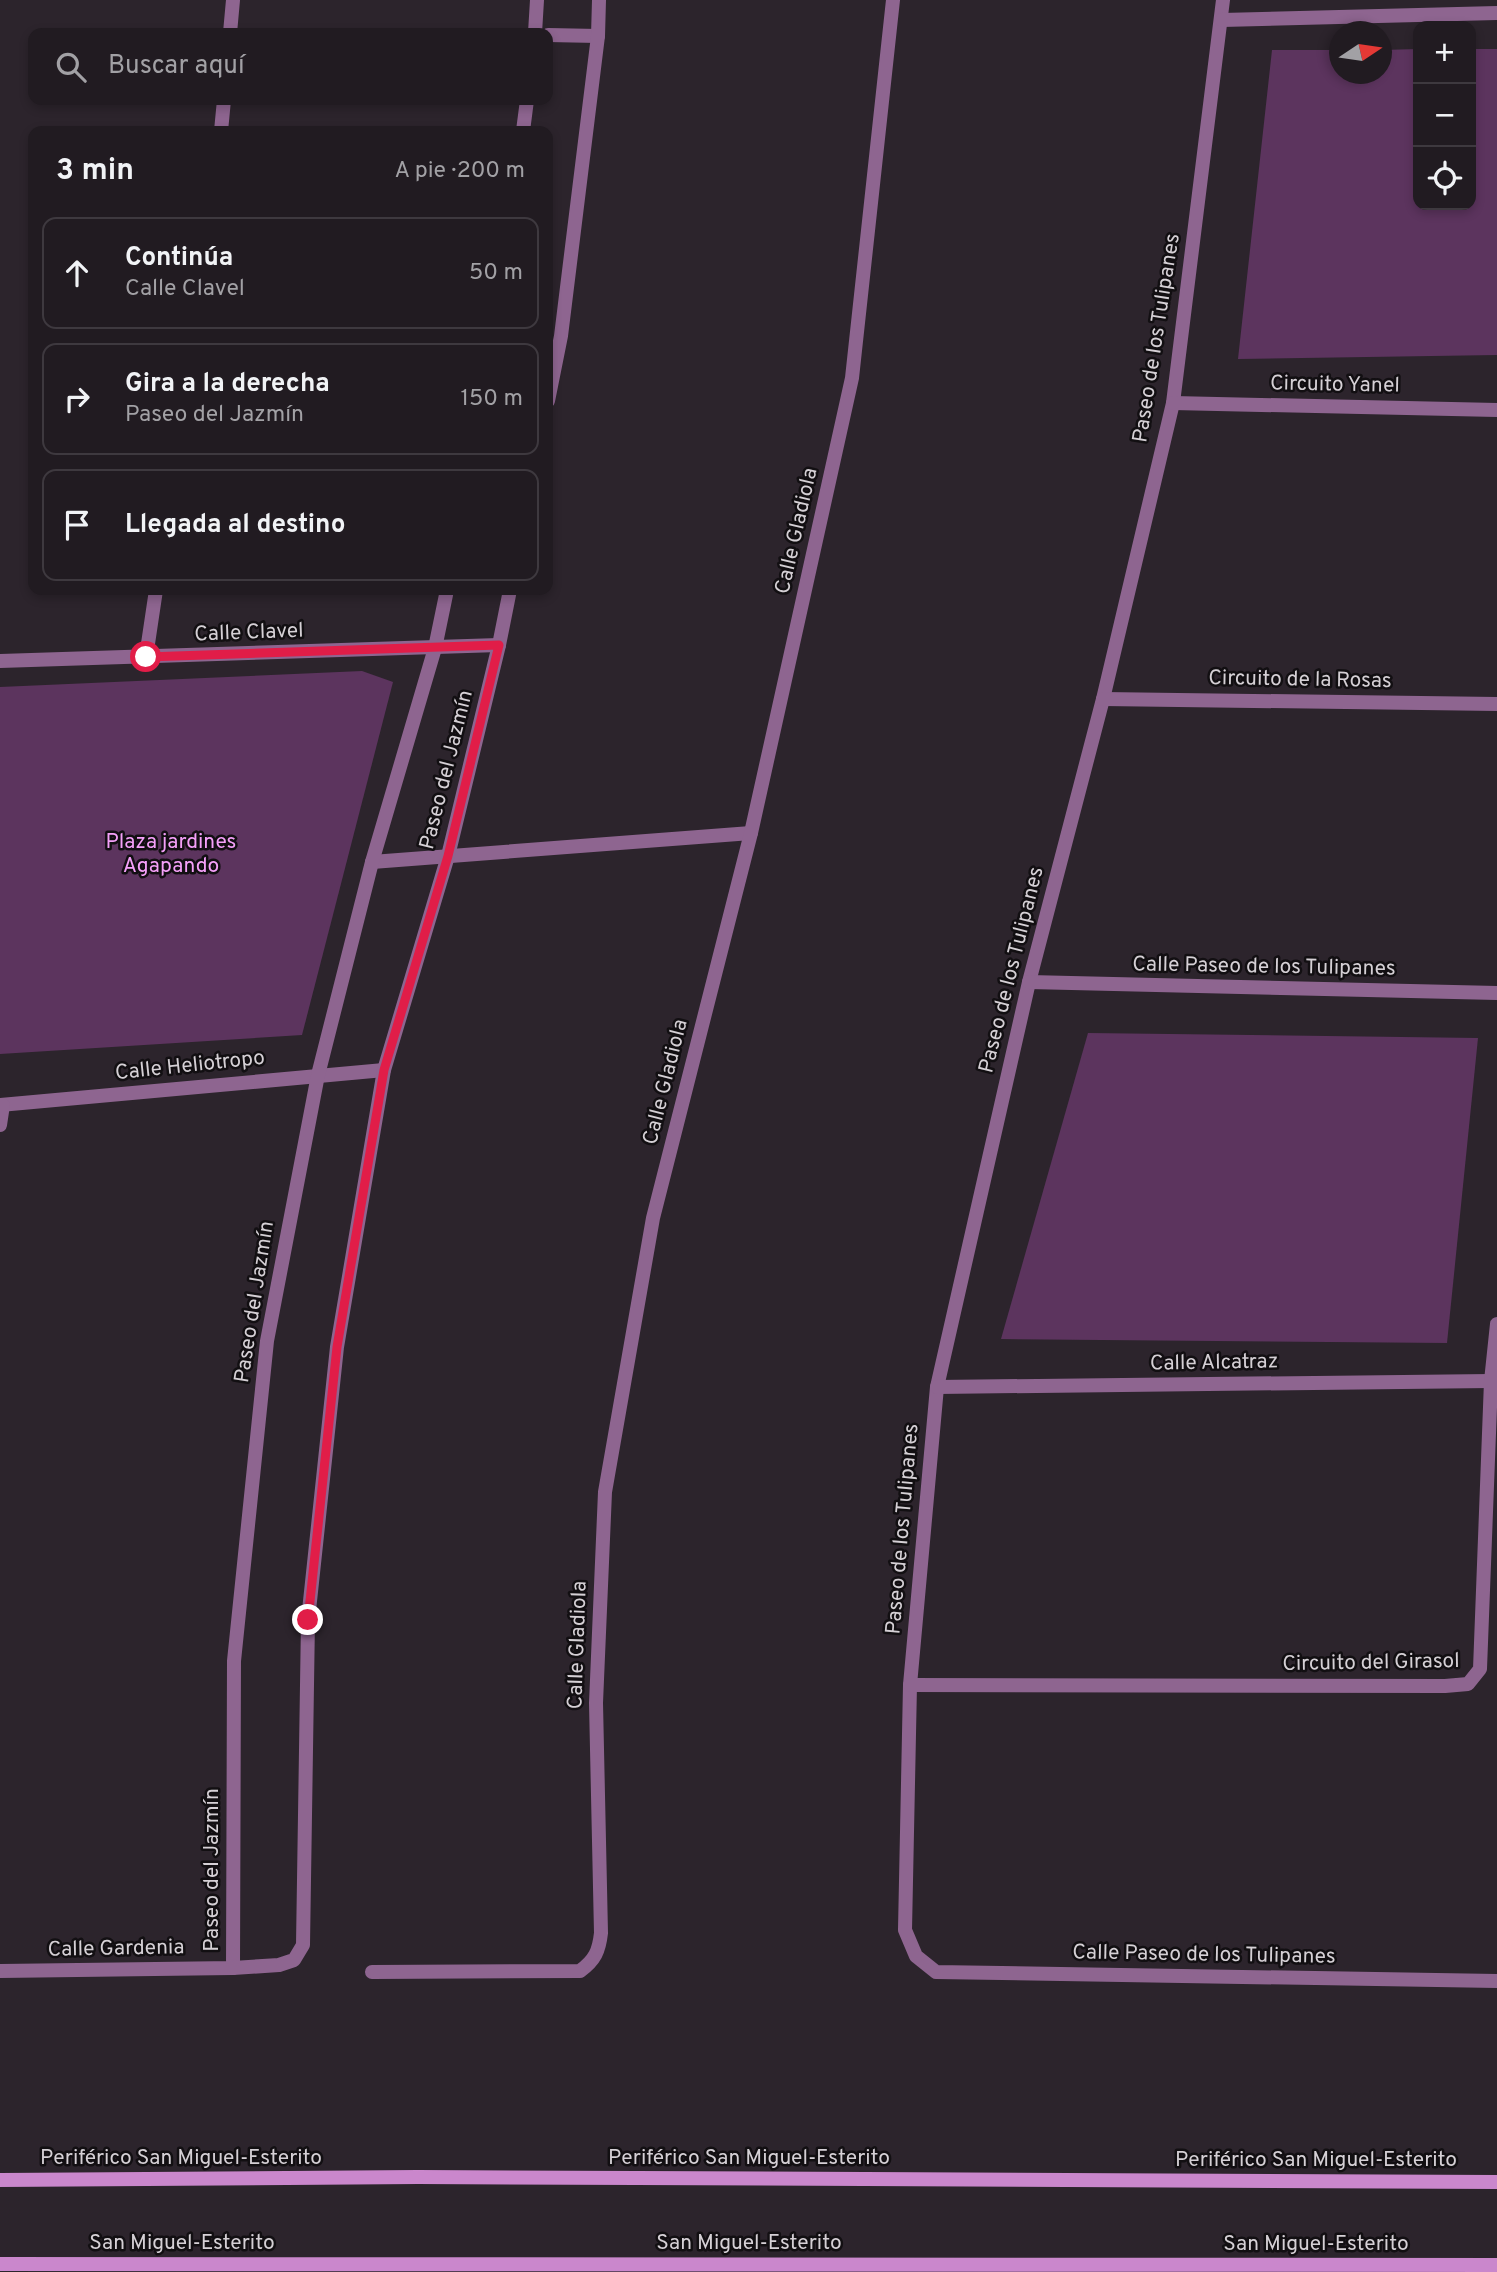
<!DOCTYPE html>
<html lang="es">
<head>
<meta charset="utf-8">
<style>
	:root { --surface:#211b21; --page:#2d282e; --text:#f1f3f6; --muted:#a2a1a5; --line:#3e393f }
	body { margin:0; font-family:Overpass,sans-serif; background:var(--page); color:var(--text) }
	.controls { position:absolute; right:21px; top:21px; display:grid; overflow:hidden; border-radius:14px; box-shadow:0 4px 10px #0003 }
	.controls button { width:63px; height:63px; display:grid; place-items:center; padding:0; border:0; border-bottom:2px solid var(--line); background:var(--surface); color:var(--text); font:35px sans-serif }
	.compass { position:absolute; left:1329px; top:21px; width:63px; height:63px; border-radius:50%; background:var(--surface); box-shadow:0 4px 10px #0003; rotate:77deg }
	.stop { position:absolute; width:21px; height:21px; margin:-16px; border:5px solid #e11d48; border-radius:50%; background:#fff }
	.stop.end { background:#e11d48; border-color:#fff; box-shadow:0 2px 7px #0008 }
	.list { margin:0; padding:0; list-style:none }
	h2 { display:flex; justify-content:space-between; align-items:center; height:91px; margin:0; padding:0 28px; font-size:30px }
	h2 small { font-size:23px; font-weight:400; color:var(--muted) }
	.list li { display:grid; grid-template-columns:46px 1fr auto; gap:21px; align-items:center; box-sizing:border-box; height:112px; margin:0 14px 14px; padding:0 14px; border:2px solid var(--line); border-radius:14px }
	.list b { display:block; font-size:26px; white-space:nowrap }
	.list p { margin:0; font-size:23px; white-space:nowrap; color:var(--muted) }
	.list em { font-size:23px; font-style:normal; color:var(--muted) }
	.icon { flex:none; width:38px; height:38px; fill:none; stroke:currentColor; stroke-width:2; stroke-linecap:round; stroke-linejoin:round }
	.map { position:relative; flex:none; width:1497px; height:2272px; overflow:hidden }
	.search { position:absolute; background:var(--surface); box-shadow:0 4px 10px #0003; left:28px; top:28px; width:525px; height:77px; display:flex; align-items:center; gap:18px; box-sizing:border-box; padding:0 24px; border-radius:14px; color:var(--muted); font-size:26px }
	.panel { position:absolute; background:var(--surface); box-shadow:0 4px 10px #0003; left:28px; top:126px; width:525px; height:469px; border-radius:14px }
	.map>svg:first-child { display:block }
	.green { fill:#5c345e }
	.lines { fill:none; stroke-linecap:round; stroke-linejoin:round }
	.street { stroke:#8e6590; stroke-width:14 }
	.secondary { stroke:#ca87cc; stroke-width:14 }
	.route { stroke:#e11d48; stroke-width:9 }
	.labels { text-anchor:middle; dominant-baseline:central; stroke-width:5; stroke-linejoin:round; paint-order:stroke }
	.street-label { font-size:21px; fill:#d5d0d5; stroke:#120f12 }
	.park-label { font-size:21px; fill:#f5a0f9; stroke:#120f12 }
</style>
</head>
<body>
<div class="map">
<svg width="1497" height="2272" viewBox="0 0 1497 2272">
	<rect width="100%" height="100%" fill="#2c242c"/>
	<g class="green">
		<path d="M1418 49V205H1471V49H1497V355L1238 359 1272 50H1339L1340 74H1382V50Z"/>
		<path d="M362 671 393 682 302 1035 0 1054V687Z"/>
		<path d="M1088 1033 1478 1038 1447 1343 1001 1339Z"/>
	</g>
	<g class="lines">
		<g class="street">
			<path d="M1223 0 1173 403 1103 699 1029 982 937 1387 910 1685 905 1930 916 1956 936 1972 1497 1981"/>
			<path d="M1222 20 1497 13"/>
			<path d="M230 33 233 0"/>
			<path d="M535 33 537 0"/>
			<path d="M548 35 598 36"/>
			<path d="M221 131 224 100"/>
			<path d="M523 131 527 100"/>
			<path d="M548 401 561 336 598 36 599 0"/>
			<path d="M1173 403 1497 410"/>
			<path d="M146 657 156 590"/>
			<path d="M0 661 499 645"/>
			<path d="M1103 699 1497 704"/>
			<path d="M372 862 751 833"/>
			<path d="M1029 982 1497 993"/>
			<path d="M0 1105 384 1070"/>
			<path d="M0 1125 3 1105"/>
			<path d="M937 1387 1491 1381"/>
			<path d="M910 1685 1445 1686 1468 1684 1480 1669 1491 1381 1497 1324"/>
			<path d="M233 1968 234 1661 267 1341 318 1075 372 862 435 648 447 590"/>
			<path d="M0 1971 233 1968 279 1965 294 1960 303 1945 308 1620 337 1347 384 1070 448 856 499 645 510 590"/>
			<path d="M372 1972 580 1971C595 1960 599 1951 601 1933L596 1703 605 1492 653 1218 751 833 852 378 893 0"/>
		</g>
		<g class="secondary">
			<path d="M0 2180 418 2177 1497 2182"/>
			<path d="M0 2264 1497 2265"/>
		</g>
	</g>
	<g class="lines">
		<path class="route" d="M146 657 499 645 448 856 384 1070 337 1347 308 1620"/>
	</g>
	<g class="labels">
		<g class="street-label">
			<text transform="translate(1157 338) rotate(-81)">Paseo de los Tulipanes</text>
			<text transform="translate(1335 385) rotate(1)">Circuito Yanel</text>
			<text transform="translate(797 531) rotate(-77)">Calle Gladiola</text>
			<text transform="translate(249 633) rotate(-2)">Calle Clavel</text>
			<text transform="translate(1300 680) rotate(1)">Circuito de la Rosas</text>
			<text transform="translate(447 770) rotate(-76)">Paseo del Jazmín</text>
			<text transform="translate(1264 967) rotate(1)">Calle Paseo de los Tulipanes</text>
			<text transform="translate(1012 970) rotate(-76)">Paseo de los Tulipanes</text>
			<text transform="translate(190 1066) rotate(-6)">Calle Heliotropo</text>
			<text transform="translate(666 1082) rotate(-76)">Calle Gladiola</text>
			<text transform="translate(255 1302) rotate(-81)">Paseo del Jazmín</text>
			<text transform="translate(1214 1363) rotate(-1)">Calle Alcatraz</text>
			<text transform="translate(903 1529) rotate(-85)">Paseo de los Tulipanes</text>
			<text transform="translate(578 1645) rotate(-88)">Calle Gladiola</text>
			<text transform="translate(1371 1663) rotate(-1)">Circuito del Girasol</text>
			<text transform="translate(212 1870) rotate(-90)">Paseo del Jazmín</text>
			<text transform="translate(116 1949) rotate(-1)">Calle Gardenia</text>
			<text transform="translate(1204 1955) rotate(1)">Calle Paseo de los Tulipanes</text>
			<text x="181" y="2158">Periférico San Miguel-Esterito</text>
			<text x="749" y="2158">Periférico San Miguel-Esterito</text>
			<text x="1316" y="2160">Periférico San Miguel-Esterito</text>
			<text x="182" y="2243">San Miguel-Esterito</text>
			<text x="749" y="2243">San Miguel-Esterito</text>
			<text x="1316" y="2244">San Miguel-Esterito</text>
		</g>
		<g class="park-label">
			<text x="171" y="842">Plaza jardines<tspan x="171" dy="24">Agapando</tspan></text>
		</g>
	</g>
</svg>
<div class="controls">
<button>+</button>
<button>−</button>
<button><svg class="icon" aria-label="locate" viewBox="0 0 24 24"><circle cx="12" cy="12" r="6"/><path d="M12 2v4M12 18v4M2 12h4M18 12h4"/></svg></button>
</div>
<svg class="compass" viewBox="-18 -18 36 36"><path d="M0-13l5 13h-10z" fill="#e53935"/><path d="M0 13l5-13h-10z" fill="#a2a1a5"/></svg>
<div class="stop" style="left:146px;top:657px"></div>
<div class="stop end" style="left:308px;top:1620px"></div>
<div class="search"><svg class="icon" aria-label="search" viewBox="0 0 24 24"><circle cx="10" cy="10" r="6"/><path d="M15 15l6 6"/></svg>Buscar aquí</div>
<section class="panel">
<h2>3 min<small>A pie · 200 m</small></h2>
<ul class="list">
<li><svg class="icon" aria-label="ahead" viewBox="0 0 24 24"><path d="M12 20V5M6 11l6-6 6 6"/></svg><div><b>Continúa</b><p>Calle Clavel</p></div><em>50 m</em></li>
<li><svg class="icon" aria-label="right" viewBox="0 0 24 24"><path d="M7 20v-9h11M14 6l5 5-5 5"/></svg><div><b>Gira a la derecha</b><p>Paseo del Jazmín</p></div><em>150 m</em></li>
<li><svg class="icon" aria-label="arrive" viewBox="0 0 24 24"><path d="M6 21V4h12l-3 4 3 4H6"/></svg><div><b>Llegada al destino</b></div></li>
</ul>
</section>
</div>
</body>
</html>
